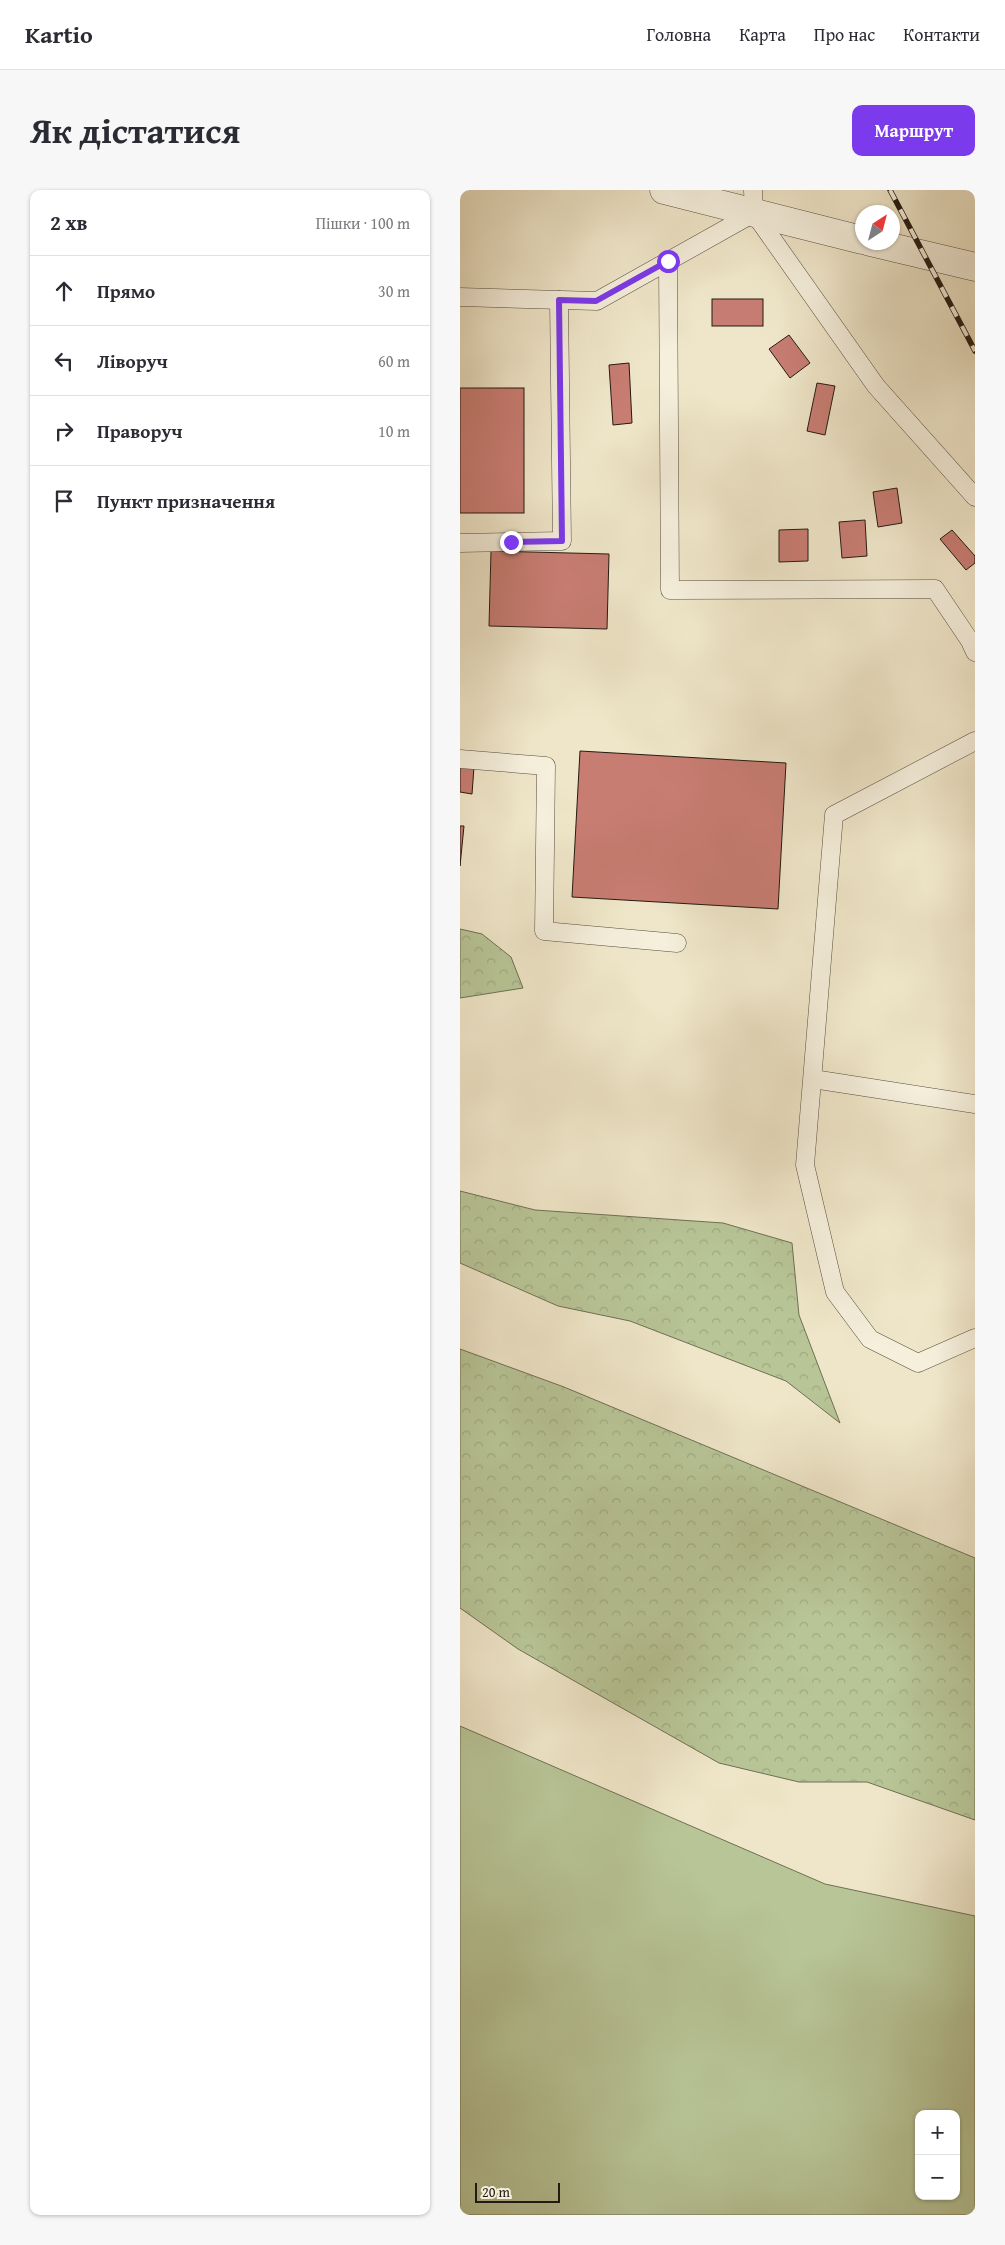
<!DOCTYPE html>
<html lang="uk">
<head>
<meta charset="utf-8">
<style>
	:root { --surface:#fff; --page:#f7f7f7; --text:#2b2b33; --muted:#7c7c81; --line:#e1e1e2; --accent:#7c3aed }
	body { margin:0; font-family:"Gentium Book Plus",serif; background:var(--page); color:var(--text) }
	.controls { position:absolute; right:15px; bottom:15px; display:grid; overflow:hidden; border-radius:10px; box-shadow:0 1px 4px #0004 }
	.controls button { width:45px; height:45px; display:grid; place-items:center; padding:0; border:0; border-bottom:1px solid var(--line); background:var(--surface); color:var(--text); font:25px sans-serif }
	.compass { position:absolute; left:395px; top:15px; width:45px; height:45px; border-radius:50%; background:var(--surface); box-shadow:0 1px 4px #0004; rotate:36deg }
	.scale { position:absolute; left:15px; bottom:12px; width:85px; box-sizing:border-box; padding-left:5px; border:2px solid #241a12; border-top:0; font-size:14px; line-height:18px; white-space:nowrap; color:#241a12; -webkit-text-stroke:4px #f5efdc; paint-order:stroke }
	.stop { position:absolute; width:15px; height:15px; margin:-11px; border:4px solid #7c3aed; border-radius:50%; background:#fff }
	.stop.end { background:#7c3aed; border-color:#fff; box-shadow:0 1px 5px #0008 }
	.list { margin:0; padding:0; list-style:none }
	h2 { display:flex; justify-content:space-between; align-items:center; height:65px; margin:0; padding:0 20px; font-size:21px }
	h2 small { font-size:16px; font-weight:400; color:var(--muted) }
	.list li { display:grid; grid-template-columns:32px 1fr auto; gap:15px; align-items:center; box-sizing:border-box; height:70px; padding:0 20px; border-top:1px solid var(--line) }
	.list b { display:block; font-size:19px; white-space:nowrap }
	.list em { font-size:16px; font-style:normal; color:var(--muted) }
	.icon { flex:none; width:28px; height:28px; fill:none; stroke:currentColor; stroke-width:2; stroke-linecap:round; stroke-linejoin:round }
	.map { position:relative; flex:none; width:515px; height:2025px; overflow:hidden; border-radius:10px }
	header { display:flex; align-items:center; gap:30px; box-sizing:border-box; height:70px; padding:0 25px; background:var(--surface); border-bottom:1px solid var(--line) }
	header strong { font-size:24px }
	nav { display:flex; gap:28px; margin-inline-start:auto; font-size:18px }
	.intro { display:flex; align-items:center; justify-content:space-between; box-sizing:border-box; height:120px; padding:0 30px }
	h1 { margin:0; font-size:35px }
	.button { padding:12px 22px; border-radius:10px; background:var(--accent); color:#fff; font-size:18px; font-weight:700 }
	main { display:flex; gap:30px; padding:0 30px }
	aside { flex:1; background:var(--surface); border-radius:10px; box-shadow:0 1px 4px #0004 }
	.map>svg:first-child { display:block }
	.green { fill:#b8c597; stroke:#6e7054; fill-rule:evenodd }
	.forest { fill:url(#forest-crowns); stroke:#6e7054 }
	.building { fill:#c87d73; stroke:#241a12 }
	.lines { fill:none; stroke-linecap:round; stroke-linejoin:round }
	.lane-casing { stroke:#574d40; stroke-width:19 }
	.street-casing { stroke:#574d40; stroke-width:29 }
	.lane { stroke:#f5efdc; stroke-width:18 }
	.street { stroke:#f5efdc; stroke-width:28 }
	.rail-casing { stroke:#241a12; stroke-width:5.5 }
	.rail { stroke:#f5efdc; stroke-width:4; stroke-dasharray:11; stroke-linecap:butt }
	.route { stroke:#7c3aed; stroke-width:6 }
</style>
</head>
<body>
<header>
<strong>Kartio</strong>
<nav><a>Головна</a><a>Карта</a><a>Про нас</a><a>Контакти</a></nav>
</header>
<div class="intro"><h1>Як дістатися</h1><a class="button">Маршрут</a></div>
<main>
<aside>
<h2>2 хв<small>Пішки · 100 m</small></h2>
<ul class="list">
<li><svg class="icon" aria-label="ahead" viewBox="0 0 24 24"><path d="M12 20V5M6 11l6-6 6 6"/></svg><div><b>Прямо</b></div><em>30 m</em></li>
<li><svg class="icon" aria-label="left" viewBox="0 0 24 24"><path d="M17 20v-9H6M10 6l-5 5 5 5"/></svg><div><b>Ліворуч</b></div><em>60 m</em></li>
<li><svg class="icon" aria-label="right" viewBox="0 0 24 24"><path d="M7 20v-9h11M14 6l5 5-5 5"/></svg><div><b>Праворуч</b></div><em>10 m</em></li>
<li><svg class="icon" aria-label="arrive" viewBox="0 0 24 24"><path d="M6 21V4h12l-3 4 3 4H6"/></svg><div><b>Пункт призначення</b></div></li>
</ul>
</aside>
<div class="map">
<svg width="515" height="2025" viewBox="0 0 515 2025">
	<defs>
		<pattern id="forest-crowns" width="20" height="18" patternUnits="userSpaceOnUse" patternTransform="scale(1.25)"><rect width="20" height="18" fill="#b8c597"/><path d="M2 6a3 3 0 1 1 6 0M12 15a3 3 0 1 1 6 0" fill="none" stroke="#9ea981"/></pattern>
	</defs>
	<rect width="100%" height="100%" fill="#efe6c9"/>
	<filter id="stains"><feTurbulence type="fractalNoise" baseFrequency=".004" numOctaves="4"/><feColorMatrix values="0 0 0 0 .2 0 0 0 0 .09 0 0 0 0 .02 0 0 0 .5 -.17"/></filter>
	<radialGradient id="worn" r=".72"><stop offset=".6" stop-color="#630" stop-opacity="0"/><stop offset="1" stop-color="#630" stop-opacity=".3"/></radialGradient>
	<path class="green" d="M0 1536 365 1694 515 1726V2025H0ZM459 1924H496V2006H459Z"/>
	<g class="forest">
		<path d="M0 739 22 744 51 767 63 798 0 808Z"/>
		<path d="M0 1001 75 1020 263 1033 332 1053 339 1125 380 1233 326 1191 170 1131 98 1116 0 1073Z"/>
		<path d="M0 1159 104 1197 515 1368V1630L407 1592H339L259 1573 58 1459 0 1418Z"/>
	</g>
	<g class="building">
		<rect x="252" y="109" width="51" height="27"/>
		<path d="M329 145 350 173 330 188 309 159Z"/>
		<path d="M169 173 172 233 153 235 149 175Z"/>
		<path d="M357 193 375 196 365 245 347 241Z"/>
		<rect x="0" y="198" width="64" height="125"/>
		<path d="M437 298 442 333 418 337 413 302Z"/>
		<path d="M405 330 407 366 382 368 379 332Z"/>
		<path d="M348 339V371L319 372V340Z"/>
		<path d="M492 340 515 366V373L506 380 480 349Z"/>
		<path d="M31 361 149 364 147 439 29 436Z"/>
		<path d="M120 561 326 573 318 719 112 707Z"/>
		<path d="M0 575 14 577 12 604 0 602Z"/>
		<path d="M0 636H4L0 676Z"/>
	</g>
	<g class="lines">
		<g class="lane-casing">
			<g id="lane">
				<path d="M293 0 294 23"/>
				<path d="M208 71 210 400 475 399 510 451 515 462"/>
				<path d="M0 107 137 111 294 23 416 196 515 307"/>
				<path d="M0 353 102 351 99 110"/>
				<path d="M515 551 374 625 345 975 375 1102 410 1149 458 1173 515 1148"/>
				<path d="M0 569 86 576 84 741 217 753"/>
				<path d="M353 889 515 914"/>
			</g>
		</g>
		<g class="street-casing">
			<g id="street">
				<path d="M204 0 402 50"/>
				<path d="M410 52 515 77"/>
			</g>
		</g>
		<use href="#lane" class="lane"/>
		<use href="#street" class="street"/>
		<g class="rail-casing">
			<path id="rail" d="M430 0 515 161"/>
		</g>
		<use href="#rail" class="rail"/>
	</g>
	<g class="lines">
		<path class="route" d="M51 352 102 351 99 110 136 111 208 71"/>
	</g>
	<rect width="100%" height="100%" filter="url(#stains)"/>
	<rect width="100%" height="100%" fill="url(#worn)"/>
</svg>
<div class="controls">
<button>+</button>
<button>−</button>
</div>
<svg class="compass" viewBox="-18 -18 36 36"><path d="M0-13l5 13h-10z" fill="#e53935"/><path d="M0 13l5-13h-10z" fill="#7c7c81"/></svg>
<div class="scale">20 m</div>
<div class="stop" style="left:208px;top:71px"></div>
<div class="stop end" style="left:51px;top:352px"></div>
</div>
</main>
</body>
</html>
